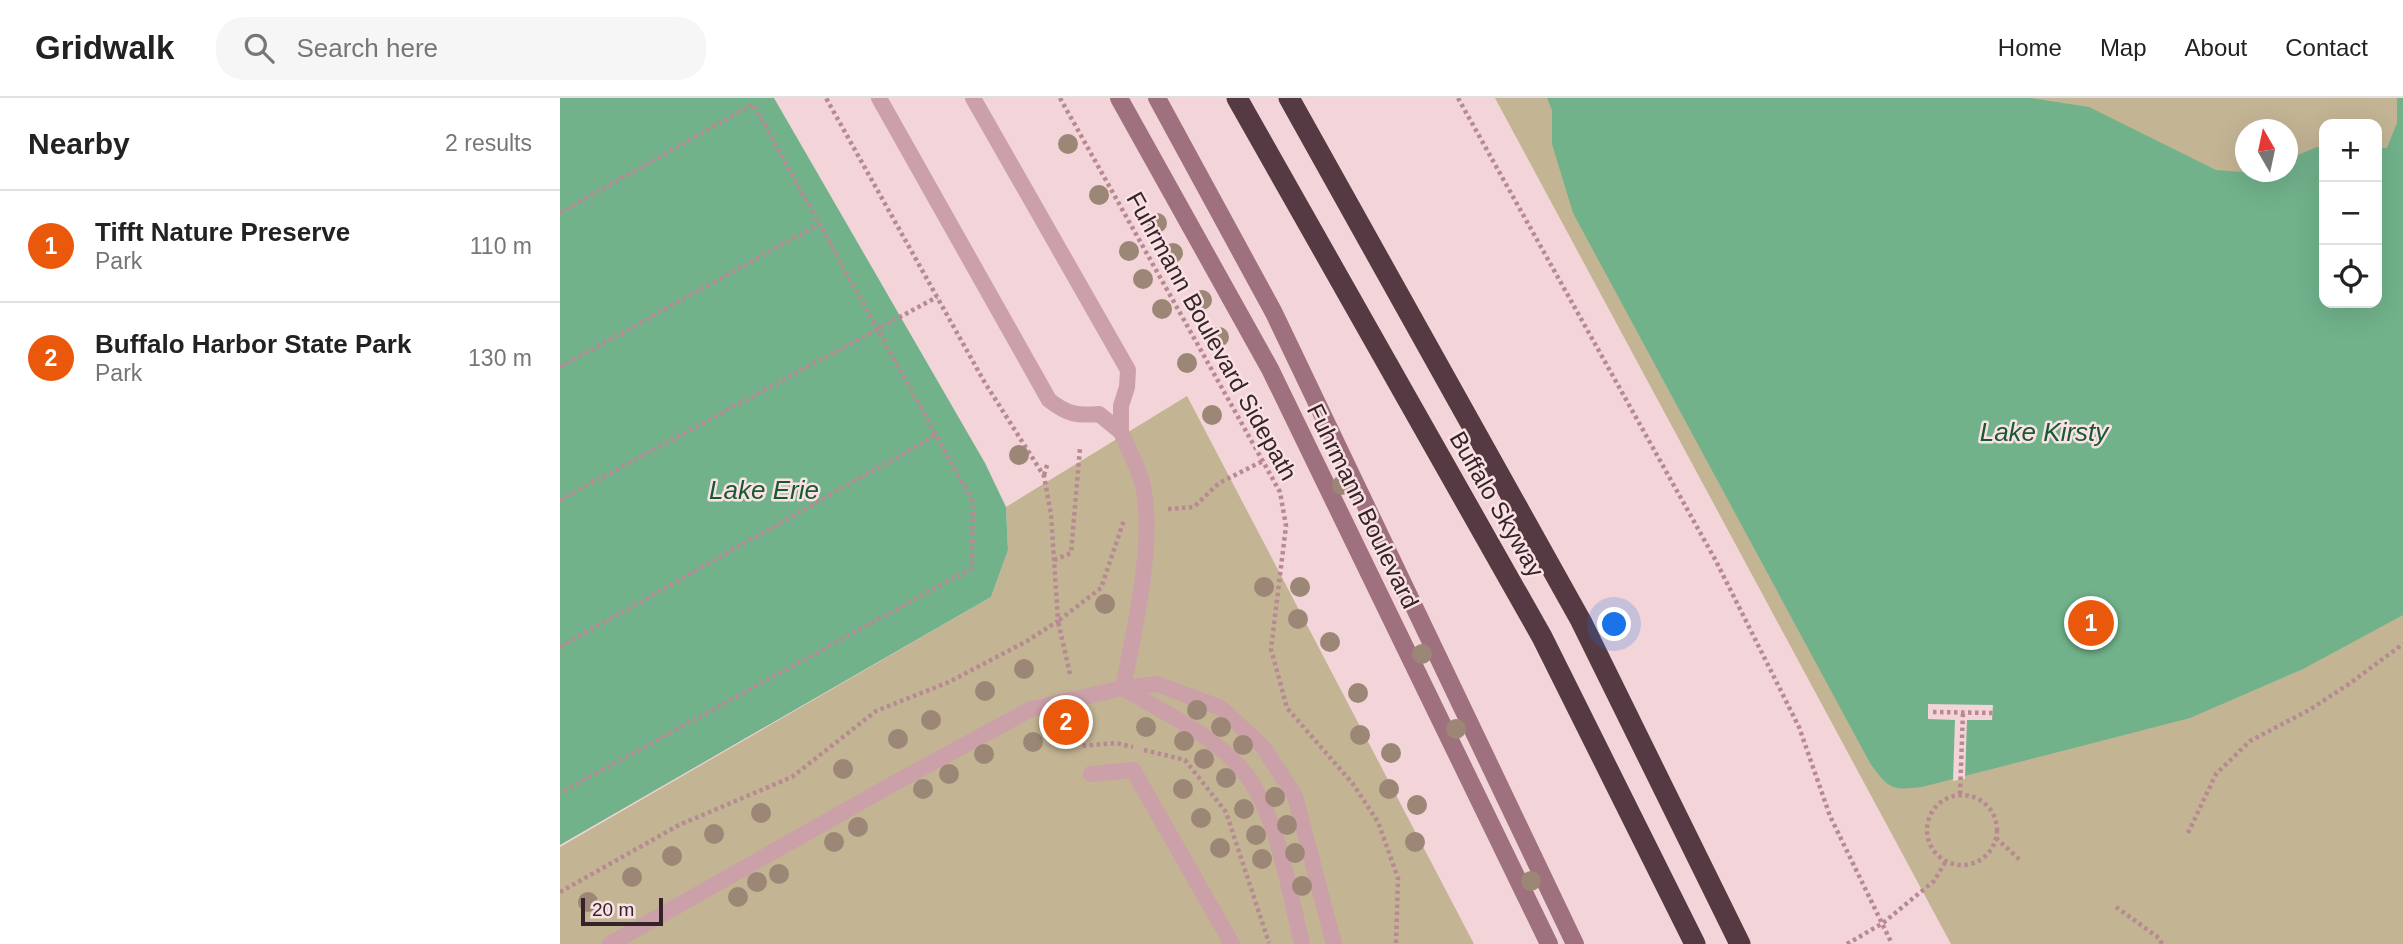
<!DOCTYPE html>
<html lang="en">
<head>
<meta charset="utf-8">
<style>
	:root { --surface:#fff; --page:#f6f6f6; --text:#222; --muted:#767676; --line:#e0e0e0; --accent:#ea580c }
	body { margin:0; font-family:Helvetica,sans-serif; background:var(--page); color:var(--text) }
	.controls { position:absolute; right:21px; top:21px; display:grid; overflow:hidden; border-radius:14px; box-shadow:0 7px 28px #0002 }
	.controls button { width:63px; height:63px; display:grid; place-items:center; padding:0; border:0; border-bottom:2px solid var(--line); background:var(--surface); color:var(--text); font:35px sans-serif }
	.compass { position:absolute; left:1675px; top:21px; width:63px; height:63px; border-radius:50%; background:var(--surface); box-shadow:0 7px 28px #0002; rotate:351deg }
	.scale { position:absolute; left:21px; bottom:18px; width:82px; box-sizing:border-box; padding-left:7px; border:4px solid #342429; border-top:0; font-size:19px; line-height:24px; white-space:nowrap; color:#342429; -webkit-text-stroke:5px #fae1e3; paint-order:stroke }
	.you { position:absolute; left:1055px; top:527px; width:24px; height:24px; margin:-18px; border:5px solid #fff; border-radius:50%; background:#1a73e8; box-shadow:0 0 0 10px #1a73e833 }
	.badge { display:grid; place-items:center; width:46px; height:46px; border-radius:50%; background:var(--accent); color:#fff; font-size:23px; font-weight:700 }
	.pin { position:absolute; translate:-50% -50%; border:4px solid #fff; box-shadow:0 2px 7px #0006 }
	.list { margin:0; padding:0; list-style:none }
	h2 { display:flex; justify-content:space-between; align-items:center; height:91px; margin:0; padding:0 28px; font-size:30px }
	h2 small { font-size:23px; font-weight:400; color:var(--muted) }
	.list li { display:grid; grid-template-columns:46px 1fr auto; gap:21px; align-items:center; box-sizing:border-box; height:112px; padding:0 28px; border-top:2px solid var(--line) }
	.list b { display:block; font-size:26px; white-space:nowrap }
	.list p { margin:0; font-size:23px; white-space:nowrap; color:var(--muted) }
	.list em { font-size:23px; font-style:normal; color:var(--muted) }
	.icon { flex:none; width:38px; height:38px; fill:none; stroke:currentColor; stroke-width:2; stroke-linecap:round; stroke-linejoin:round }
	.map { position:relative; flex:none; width:1843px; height:846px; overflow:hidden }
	header { display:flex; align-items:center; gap:42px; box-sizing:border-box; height:98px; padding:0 35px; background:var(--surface); border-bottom:2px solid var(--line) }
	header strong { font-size:33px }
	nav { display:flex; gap:38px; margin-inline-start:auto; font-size:24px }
	.search { width:490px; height:63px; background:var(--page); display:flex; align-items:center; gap:18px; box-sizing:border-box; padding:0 24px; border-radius:28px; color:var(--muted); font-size:26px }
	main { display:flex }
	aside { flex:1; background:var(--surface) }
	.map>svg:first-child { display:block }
	.green { fill:#c3b494; fill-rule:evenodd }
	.water { fill:#71b28b }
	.pier { fill:#f3d4d8 }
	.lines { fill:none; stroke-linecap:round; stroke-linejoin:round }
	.path { stroke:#b78a93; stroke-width:4.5; stroke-dasharray:3.5 3.5; stroke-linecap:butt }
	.lane { stroke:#cba0a8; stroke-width:16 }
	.secondary { stroke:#9f717e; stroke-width:18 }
	.highway { stroke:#563a43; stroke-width:21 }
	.tree { fill:#9c8776 }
	.labels { text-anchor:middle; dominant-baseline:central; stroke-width:5; stroke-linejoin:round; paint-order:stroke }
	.street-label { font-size:24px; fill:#342429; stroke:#fae1e3 }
	.water-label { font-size:26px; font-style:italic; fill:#165933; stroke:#fae1e3 }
</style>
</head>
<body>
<header>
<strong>Gridwalk</strong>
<div class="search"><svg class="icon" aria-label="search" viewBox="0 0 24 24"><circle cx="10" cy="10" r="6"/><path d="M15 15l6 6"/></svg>Search here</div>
<nav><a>Home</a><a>Map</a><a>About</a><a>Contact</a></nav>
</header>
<main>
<aside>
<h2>Nearby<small>2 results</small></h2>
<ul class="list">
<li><span class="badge">1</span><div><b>Tifft Nature Preserve</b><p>Park</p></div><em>110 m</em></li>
<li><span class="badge">2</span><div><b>Buffalo Harbor State Park</b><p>Park</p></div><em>130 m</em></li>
</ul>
</aside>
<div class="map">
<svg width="1843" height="846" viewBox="0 0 1843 846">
	<rect width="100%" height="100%" fill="#f3d4d8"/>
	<g class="green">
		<path d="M935 0H1843V846H1391ZM1764 26H1817V205H1764ZM1686 32H1728V74H1686Z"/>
		<path d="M627 298 914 846H0V749L431 499 448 452 446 409Z"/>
	</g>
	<g class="water">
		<path d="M0 0H214L425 365 446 409 448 452 431 499 0 747Z"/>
		<path d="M987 0H1471L1529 9 1656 72 1694 75 1728 74V61L1757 49H1764V205H1817V50H1827L1837 25V0H1843V517L1743 571 1630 620 1362 689C1331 693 1328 690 1310 665L1013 115 992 46V12Z"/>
	</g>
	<path class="pier" d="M1368 606 1433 607 1432 622H1407L1405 681 1393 683 1395 622 1368 621Z"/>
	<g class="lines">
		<g class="path">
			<path d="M500 0 720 394 726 428 711 551 727 610 793 686 818 724 838 780 836 846"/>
			<path d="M898 0 1156 463 1239 629 1270 718 1332 846"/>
			<path d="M0 115 193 6 413 404 412 470 0 695"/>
			<path d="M0 269 259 126"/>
			<path d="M484 377 488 364"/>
			<path d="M0 402 377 199"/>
			<path d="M608 411 634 409 659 385 703 363"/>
			<path d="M494 462 511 455 520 350"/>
			<path d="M0 549 376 337"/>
			<path d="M510 576 498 523 541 490 564 422"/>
			<path d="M1373 614 1434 615"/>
			<path d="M517 622 521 648 556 645 573 649"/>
			<path d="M584 652 625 662 666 714 709 845"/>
			<path d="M1400 696 1403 614"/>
			<circle cx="1402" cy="732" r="35"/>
			<path d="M1628 735 1656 676 1690 643 1749 612 1789 586 1843 546"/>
			<path d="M1436 740 1460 762"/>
			<path d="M0 794 119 727 232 679 316 613 389 584 467 543 498 523 491 416 484 378 425 285 266 0"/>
			<path d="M1556 809 1599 840 1602 846"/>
			<path d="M1287 846 1323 825 1374 783 1386 763"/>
		</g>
		<g class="lane">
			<path d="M319 0 489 302C507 316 516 318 539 316L561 334V308L567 289 568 272 413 0"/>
			<path d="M561 334C568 351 579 370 583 388 595 445 574 533 563 590"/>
			<path d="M563 590C602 614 646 633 678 667 716 706 729 793 742 846"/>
			<path d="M531 676 573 672 672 846"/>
			<path d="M50 846 331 687 471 611 563 590 597 586 661 610 703 649 735 698 774 846"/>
		</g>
		<g class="secondary">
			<path d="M559 0 710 271 989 846"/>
			<path d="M597 0 714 215 1015 846"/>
		</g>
		<g class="highway">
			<path d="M677 0 982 539 1135 846"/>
			<path d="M729 0 1021 523 1180 846"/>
		</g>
	</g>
	<g class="tree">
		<circle cx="508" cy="46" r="10"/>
		<circle cx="539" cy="97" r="10"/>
		<circle cx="597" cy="125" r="10"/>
		<circle cx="569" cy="153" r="10"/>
		<circle cx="613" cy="155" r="10"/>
		<circle cx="583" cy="181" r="10"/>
		<circle cx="642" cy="202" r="10"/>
		<circle cx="602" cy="211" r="10"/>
		<circle cx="659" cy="239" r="10"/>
		<circle cx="627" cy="265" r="10"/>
		<circle cx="652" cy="317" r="10"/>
		<circle cx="459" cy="357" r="10"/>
		<circle cx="782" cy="387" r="10"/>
		<circle cx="704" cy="489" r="10"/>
		<circle cx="740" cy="489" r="10"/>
		<circle cx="545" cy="506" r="10"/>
		<circle cx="738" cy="521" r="10"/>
		<circle cx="770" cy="544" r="10"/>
		<circle cx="862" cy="556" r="10"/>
		<circle cx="464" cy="571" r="10"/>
		<circle cx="425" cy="593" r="10"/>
		<circle cx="798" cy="595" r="10"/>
		<circle cx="637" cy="612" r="10"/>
		<circle cx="371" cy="622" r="10"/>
		<circle cx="586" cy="629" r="10"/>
		<circle cx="661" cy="629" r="10"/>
		<circle cx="896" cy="631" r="10"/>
		<circle cx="800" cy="637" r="10"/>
		<circle cx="338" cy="641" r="10"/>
		<circle cx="624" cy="643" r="10"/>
		<circle cx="473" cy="644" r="10"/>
		<circle cx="683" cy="647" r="10"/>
		<circle cx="831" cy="655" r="10"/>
		<circle cx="424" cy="656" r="10"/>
		<circle cx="644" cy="661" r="10"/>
		<circle cx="283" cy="671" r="10"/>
		<circle cx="389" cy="676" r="10"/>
		<circle cx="666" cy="680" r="10"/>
		<circle cx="363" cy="691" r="10"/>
		<circle cx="623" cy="691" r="10"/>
		<circle cx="829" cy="691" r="10"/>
		<circle cx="715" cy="699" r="10"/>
		<circle cx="857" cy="707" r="10"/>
		<circle cx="684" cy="711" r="10"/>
		<circle cx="201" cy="715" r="10"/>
		<circle cx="641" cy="720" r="10"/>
		<circle cx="727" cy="727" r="10"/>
		<circle cx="298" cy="729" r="10"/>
		<circle cx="154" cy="736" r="10"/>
		<circle cx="696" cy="737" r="10"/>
		<circle cx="274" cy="744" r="10"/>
		<circle cx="855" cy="744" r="10"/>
		<circle cx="660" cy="750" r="10"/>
		<circle cx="735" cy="755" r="10"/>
		<circle cx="112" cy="758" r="10"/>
		<circle cx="702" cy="761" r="10"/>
		<circle cx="219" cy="776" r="10"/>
		<circle cx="72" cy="779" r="10"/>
		<circle cx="971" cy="783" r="10"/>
		<circle cx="197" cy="784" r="10"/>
		<circle cx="742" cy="788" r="10"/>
		<circle cx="178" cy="799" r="10"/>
		<circle cx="28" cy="804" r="10"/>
	</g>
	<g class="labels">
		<g class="street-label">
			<text transform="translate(652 238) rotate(61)">Fuhrmann Boulevard Sidepath</text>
			<text transform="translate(937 406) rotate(60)">Buffalo Skyway</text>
			<text transform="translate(803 408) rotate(64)">Fuhrmann Boulevard</text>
		</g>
		<g class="water-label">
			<text x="1484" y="334">Lake Kirsty</text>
			<text x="204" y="392">Lake Erie</text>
		</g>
	</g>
</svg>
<div class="controls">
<button>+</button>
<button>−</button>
<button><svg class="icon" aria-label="locate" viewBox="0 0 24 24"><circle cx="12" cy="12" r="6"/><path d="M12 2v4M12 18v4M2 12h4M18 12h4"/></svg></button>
</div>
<svg class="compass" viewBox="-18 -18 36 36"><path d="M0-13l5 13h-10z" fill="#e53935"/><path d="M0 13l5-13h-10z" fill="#767676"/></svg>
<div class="scale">20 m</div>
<div class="you"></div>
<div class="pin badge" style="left:1531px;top:525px">1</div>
<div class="pin badge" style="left:506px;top:624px">2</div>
</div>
</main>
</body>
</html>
